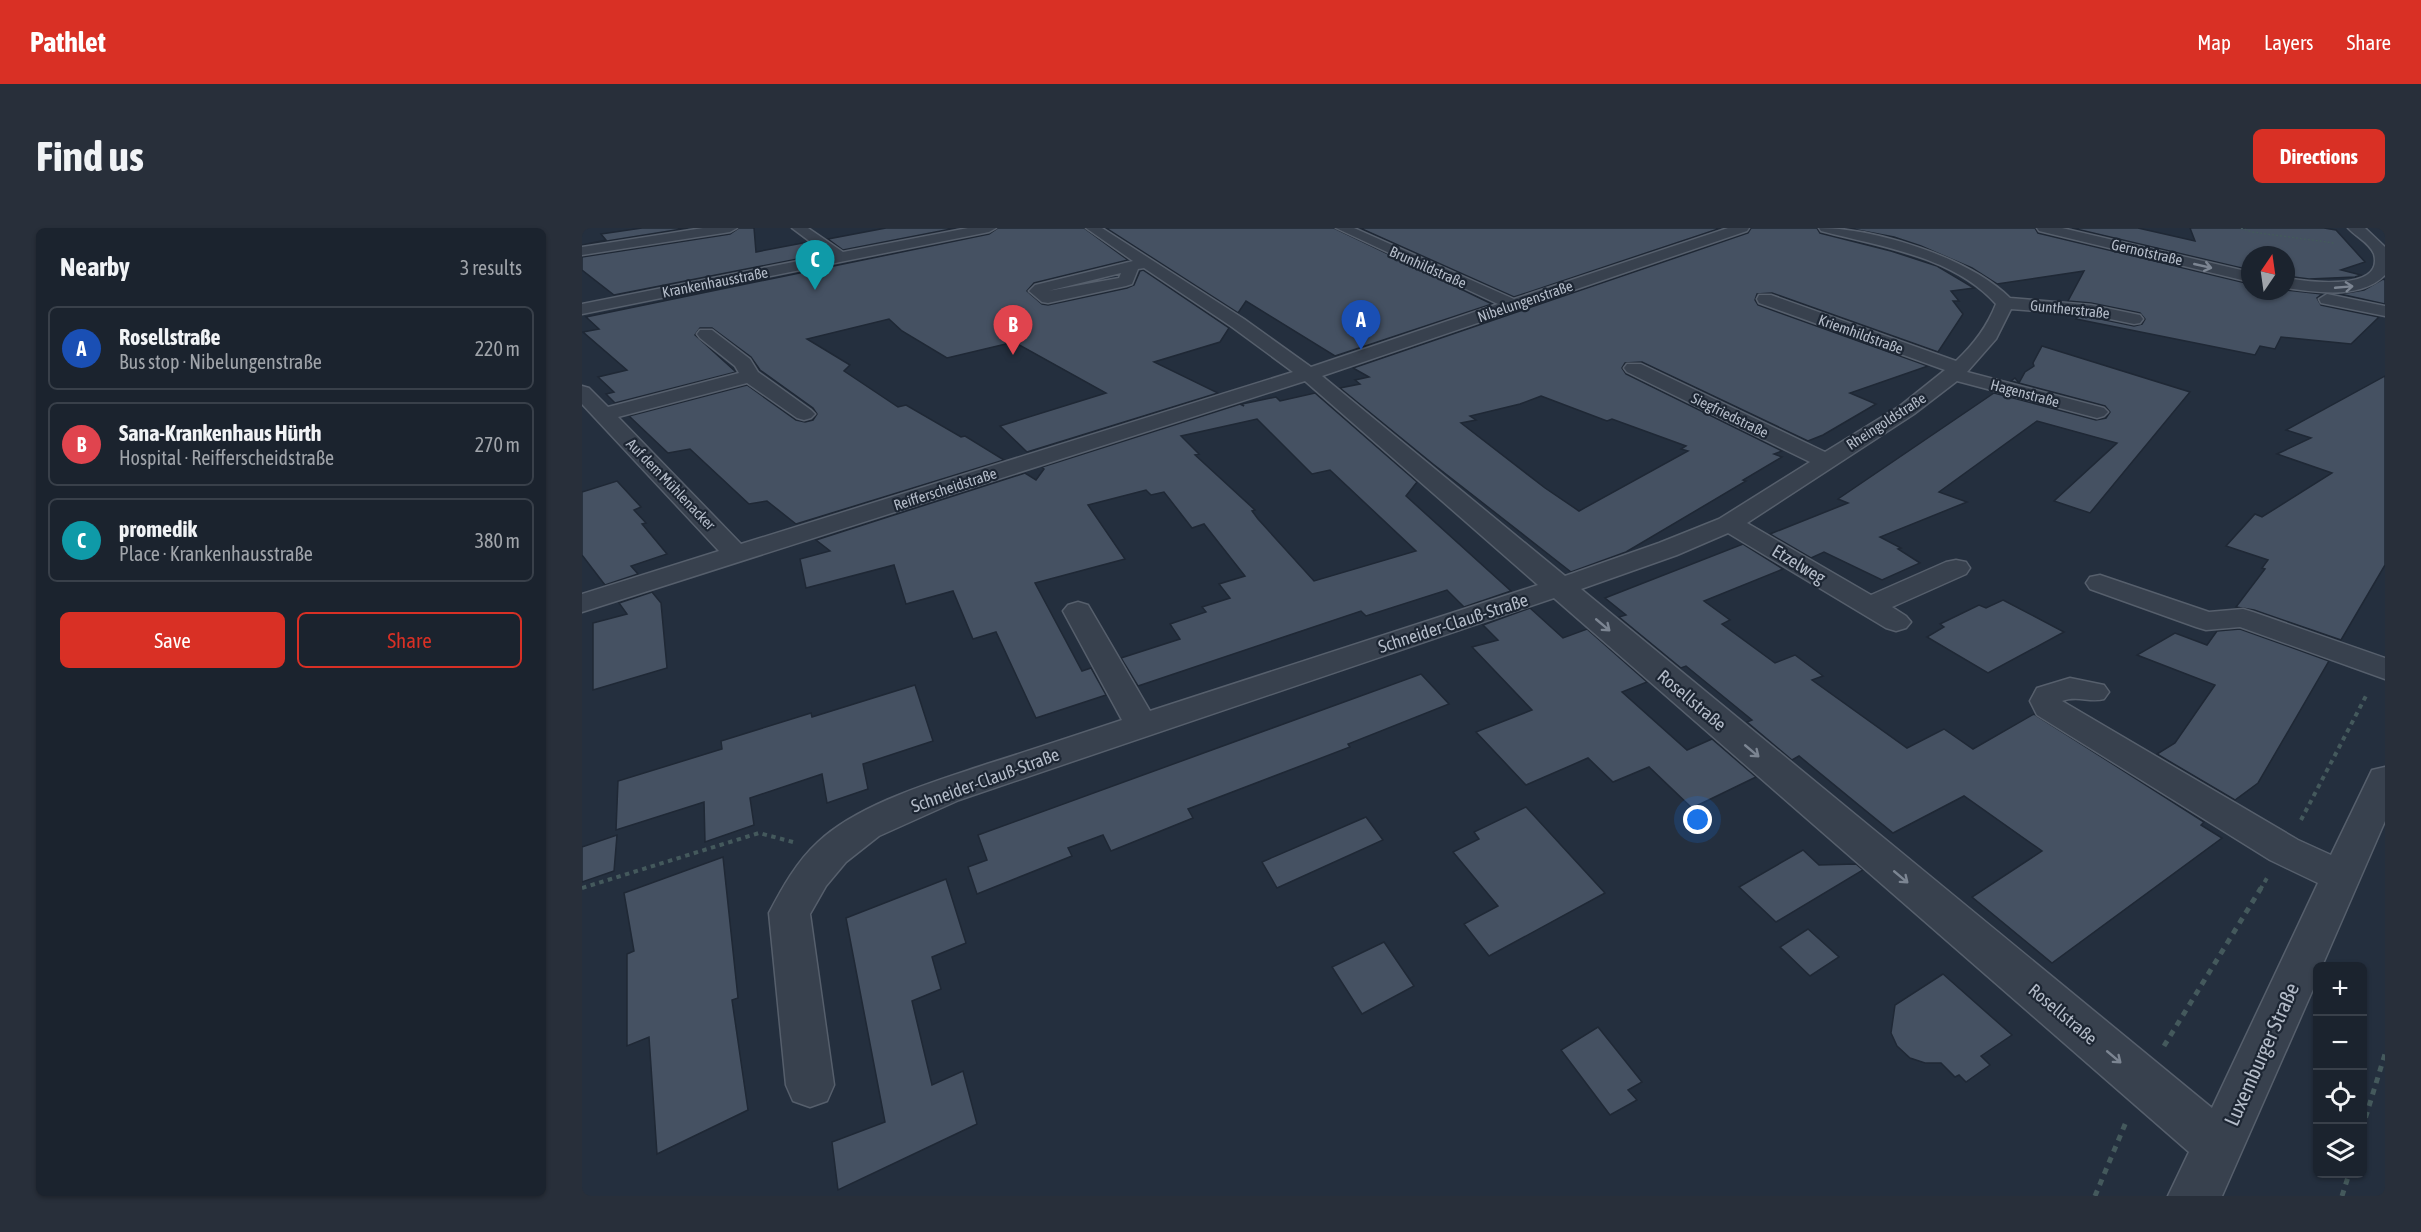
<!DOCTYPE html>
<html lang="en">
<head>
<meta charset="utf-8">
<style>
	:root { --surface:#1b232e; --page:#282f3a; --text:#f1f3f6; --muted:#a0a4aa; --line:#39404a; --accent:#d93025 }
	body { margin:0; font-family:"Asap Condensed",sans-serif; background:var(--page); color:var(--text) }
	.controls { position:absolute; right:18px; bottom:18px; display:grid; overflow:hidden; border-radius:9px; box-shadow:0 2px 4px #0004 }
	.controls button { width:54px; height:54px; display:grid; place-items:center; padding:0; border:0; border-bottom:2px solid var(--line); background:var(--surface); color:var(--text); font:30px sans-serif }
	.compass { position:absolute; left:1659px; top:18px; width:54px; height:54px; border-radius:50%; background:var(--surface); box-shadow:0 2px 4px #0004; rotate:13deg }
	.you { position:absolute; left:1116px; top:592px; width:21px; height:21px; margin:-15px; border:4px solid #fff; border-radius:50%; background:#1a73e8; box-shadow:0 0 0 9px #1a73e833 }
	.badge { display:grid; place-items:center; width:39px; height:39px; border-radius:50%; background:var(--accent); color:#fff; font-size:20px; font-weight:700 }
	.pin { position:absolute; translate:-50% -50px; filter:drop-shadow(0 2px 3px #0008) }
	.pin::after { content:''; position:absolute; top:32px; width:21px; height:18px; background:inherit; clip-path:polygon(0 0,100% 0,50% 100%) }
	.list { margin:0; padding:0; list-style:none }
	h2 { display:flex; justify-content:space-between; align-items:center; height:78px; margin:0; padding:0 24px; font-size:26px }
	h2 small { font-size:20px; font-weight:400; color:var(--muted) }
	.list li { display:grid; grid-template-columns:39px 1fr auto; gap:18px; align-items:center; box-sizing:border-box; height:84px; margin:0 12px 12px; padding:0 12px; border:2px solid var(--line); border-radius:9px }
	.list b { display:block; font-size:22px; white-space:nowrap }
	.list p { margin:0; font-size:20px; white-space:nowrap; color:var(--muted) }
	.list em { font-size:20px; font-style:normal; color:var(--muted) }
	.actions { display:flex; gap:12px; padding:18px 24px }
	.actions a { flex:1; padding:14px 0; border:2px solid var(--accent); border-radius:9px; text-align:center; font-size:21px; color:var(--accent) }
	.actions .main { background:var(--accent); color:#fff }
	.icon { flex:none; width:33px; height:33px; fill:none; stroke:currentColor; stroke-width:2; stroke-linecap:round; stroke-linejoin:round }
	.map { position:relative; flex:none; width:1803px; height:968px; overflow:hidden; border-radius:9px }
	header { display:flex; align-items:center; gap:36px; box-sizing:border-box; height:84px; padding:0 30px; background:var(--accent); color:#fff }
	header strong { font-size:28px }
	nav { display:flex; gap:33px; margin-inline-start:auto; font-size:21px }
	.intro { display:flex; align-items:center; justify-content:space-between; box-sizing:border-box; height:144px; padding:0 36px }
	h1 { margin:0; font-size:42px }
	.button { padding:15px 27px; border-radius:9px; background:var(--accent); color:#fff; font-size:21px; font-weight:700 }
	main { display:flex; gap:36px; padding:0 36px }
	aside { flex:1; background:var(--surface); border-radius:9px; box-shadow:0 2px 4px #0004 }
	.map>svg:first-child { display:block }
	.building { fill:#455162; stroke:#1f2835; stroke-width:1.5; fill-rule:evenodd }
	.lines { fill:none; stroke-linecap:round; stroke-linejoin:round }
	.minor-casing { stroke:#565f6c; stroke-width:3 }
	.path-far2 { stroke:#44595c; stroke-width:1.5; stroke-dasharray:2 2; stroke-linecap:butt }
	.path-far1 { stroke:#44595c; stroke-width:4; stroke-dasharray:4.5 4.5; stroke-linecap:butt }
	.path { stroke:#44595c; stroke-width:5; stroke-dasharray:6 6; stroke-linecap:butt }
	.minor { fill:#38414e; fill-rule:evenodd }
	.oneway { stroke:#7c8592 }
	.labels { text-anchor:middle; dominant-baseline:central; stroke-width:4.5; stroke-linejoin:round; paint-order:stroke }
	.far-street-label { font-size:15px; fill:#b4bcc9; stroke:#1d2633 }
	.street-label { font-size:18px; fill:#b4bcc9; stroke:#1d2633 }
	.near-street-label { font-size:21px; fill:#b4bcc9; stroke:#1d2633 }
</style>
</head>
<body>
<header>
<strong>Pathlet</strong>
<nav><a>Map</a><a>Layers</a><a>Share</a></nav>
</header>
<div class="intro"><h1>Find us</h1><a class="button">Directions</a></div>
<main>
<aside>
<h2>Nearby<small>3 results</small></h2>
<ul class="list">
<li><span class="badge" style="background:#1a4fb4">A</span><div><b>Rosellstraße</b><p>Bus stop · Nibelungenstraße</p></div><em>220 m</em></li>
<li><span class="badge" style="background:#e0444e">B</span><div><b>Sana-Krankenhaus Hürth</b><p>Hospital · Reifferscheidstraße</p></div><em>270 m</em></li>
<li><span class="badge" style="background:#0f9aa8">C</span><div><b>promedik</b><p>Place · Krankenhausstraße</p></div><em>380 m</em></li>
</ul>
<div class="actions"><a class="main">Save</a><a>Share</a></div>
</aside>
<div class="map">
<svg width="1803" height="968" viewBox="0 0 1803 968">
	<rect width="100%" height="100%" fill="#242f3e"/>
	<g class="building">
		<path d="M60 0H106L0 17 24 12 19 6Z"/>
		<path d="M157 0H172L174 24 226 14 241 26 32 67 0 42V29L148 6Z"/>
		<path d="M304 0H374L261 22 246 11Z"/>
		<path d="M416 0H502L546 32 452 55 445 63 460 76 466 77 545 60 552 57 558 43 561 42 647 100 638 114 572 134 636 165 445 224 418 198 524 165 432 114 365 130 320 103 307 91 225 111 268 137 262 143 316 179 324 177 379 209 383 208 422 232 214 296 185 273 167 276 108 221 86 225 47 188 165 157 214 192 223 194 231 192 235 186 231 180 178 142 169 129 130 100H118L113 107 154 144 33 175 24 166 32 164 16 149 45 142 1 104 17 101 4 89 407 6Z"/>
		<path d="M524 0H752L910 76 753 128 664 73 656 85Z"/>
		<path d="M778 0H1139L932 69Z"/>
		<path d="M1169 0H1235L1238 5 1309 23 1355 38 1392 60 1369 63 1377 73H1371L1381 86 1356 124 1190 65 1175 66 1173 72 1176 77 1346 138 1268 165 1294 176 1241 207 1226 213 1060 134 1043 135 1040 140 1044 146 1200 223 1192 226 1200 229 1161 252 1164 253 1044 324 989 344 851 236 758 160 778 156 773 152 787 149 771 140 1166 5ZM959 168 1025 193 1030 191 1104 218 1099 221 1106 223 997 283 963 260 879 195 894 192 888 188 938 176Z"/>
		<path d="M1265 0H1453L1456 5 1668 56V63L1704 62 1740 66 1735 70 1739 77 1797 89 1769 116 1699 109 1693 121 1678 118 1673 127 1494 91 1497 88 1509 89 1552 98 1560 96 1563 91 1558 85 1509 75 1486 73 1502 43 1415 56 1390 40 1339 18 1312 9Z"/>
		<path d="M1490 0H1556L1613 13 1608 0H1742L1754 2 1783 34 1759 42 1779 47 1773 49 1727 51 1704 48V27H1668V42Z"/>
		<path d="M1801 51 1803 52V76L1758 66 1782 62Z"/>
		<path d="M1460 118 1608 164 1508 285 1472 273 1535 215 1455 193 1357 264 1385 274 1298 309 1319 320 1316 321 1338 335 1300 352 1242 324 1229 330 1188 306 1266 275 1256 271 1412 165 1514 192 1524 190 1528 184 1523 178 1429 153 1433 150 1437 155 1443 144 1452 138 1451 135Z"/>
		<path d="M1803 148V337L1759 412 1672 382 1654 379 1683 341 1680 340 1686 332 1644 318 1673 286 1680 289 1750 245 1695 226 1729 210 1704 202Z"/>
		<path d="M733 165 835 254 824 268 929 363 882 379 865 362 784 388 779 383 556 458 539 430 598 411 588 396 624 384 620 379 648 370 637 356 663 348 622 296 610 300 582 264 569 267 564 262 506 277 543 331 453 355 500 443 509 440 524 467 454 490 414 404 391 411 371 363 324 376 312 337 224 360 218 331 248 323 234 312 443 245 454 252 462 241 460 239 658 176 662 178 660 176 694 169 698 173ZM675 191 730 246 748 242 834 323 732 353 676 291 670 283 673 282 613 227 617 226 599 208Z"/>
		<path d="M35 253 59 279 52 282 64 295 60 296 85 326 49 338 56 346 23 357 0 327V264Z"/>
		<path d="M1161 316 1201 341 1122 373 1148 392 1140 396 1193 435 1213 427 1241 448 1230 452 1325 520 1362 501 1391 521 1452 486 1622 594 1619 597 1640 610 1470 735 1390 669 1460 623 1382 568 1311 605 1217 528 1210 532 1165 494 1170 492 1104 438 1099 440 1037 389 1044 387 1023 370Z"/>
		<path d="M70 364 79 375 85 440 11 462V395L45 386 37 375Z"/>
		<path d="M1421 372 1482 404 1406 445 1345 409 1362 399 1358 396 1397 377 1404 380Z"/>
		<path d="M948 380 981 410 1005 401 1065 454 1040 464 1105 522 1130 511 1174 549 1110 580 1067 539 1031 554 1006 530 944 557 894 504 950 482 890 419 916 412 901 397Z"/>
		<path d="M1658 401 1747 433 1676 555 1653 572 1575 526 1593 515 1633 457 1555 427 1593 405 1625 417 1635 403Z"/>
		<path d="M839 446 867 476 766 516 768 519 606 581 611 590 529 623 521 607 486 620 490 628 395 666 386 639 405 632 396 607Z"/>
		<path d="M333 457 351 513 281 536 286 561 245 575 240 546 168 570 172 597 123 614 122 574 34 602 36 553 140 521 139 513 229 485 230 489Z"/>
		<path d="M944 579 1023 665 907 728 882 696 916 678 871 624 897 611 892 604Z"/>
		<path d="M784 589 801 612 695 660 680 634Z"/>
		<path d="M35 607 32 643 0 654V619Z"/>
		<path d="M1221 622 1237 637 1274 636 1281 642 1194 694 1157 659Z"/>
		<path d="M141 629 156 770 150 772 166 882 75 926 67 809 45 818V726L52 723 42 665Z"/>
		<path d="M364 651 384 715 350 729 359 761 330 773 350 857 381 843 395 896 256 962 250 914 303 894 264 690Z"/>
		<path d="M1226 701 1257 729 1228 748 1198 719Z"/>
		<path d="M802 714 832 758 780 786 750 739Z"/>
		<path d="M1361 746 1430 807 1399 828 1408 837 1384 854 1377 847 1373 849 1359 835H1343L1328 830 1315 818 1309 805 1313 777Z"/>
		<path d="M1016 799 1060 854 1046 862 1055 872 1028 887 979 822Z"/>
	</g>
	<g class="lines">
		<g class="minor-casing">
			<g id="minor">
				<path d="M121 0H155L148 4 0 27V19Z"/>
				<path d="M210 0H226L261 24 386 0H414L407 4 0 86V76L246 27Z"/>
				<path d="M504 0H520L662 91 729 139 916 76 754 0H772L932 71 1146 0H1167L1165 3 740 148 983 348 1077 315 1137 291 1228 234 1045 144 1042 140 1045 136H1059L1243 224 1318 178 1363 142 1177 75 1175 71 1177 67H1189L1374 133C1392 116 1405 99 1414 76 1371 28 1299 19 1239 3L1237 0C1293 0 1388 30 1428 70L1509 77 1558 87 1561 91 1558 95 1552 96 1509 87 1429 81 1414 111 1385 144 1522 180 1526 184 1522 188 1515 190 1375 153 1332 186 1165 295 1289 367 1364 334 1374 332 1384 334 1388 340 1384 346 1310 379 1324 388 1329 394 1324 400 1314 403 1304 400 1146 305 1095 327 999 361 1630 880 1736 655 1688 632 1455 487 1448 473 1455 460 1488 450 1522 457 1527 464 1522 471C1508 475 1495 467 1480 473L1716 612 1749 627 1790 542 1803 539V593L1740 738H1736V750L1640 968H1586L1607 924 972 370 377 572 297 608 264 634 244 658 228 686 252 857 245 873 228 879 211 873 204 857 187 685C200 660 215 633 236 614 278 575 352 554 405 536 450 522 495 507 540 492L481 383 486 377 496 374 506 377 568 483 956 357 723 153 0 384V366L137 323 0 176V158L7 160 26 179 157 145 153 138 118 110 115 106 118 102H130L168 131 176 144 229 182 233 186 229 190 222 192 215 190 165 155 36 189 159 316 711 144 650 99 562 40 556 41 550 56 544 58 466 75 460 74 447 63 453 57 551 33ZM539 45 537 50 466 63Z"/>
				<path d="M1455 0H1480L1668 44V54L1457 3Z"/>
				<path d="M1766 0H1783L1803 19V47C1778 72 1735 64 1704 60V50C1721 53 1803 65 1792 26 1787 14 1774 9 1766 0Z"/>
				<path d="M1745 66 1803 78V88L1739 75 1737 71Z"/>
				<path d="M1518 347 1627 384 1661 381 1671 384 1803 430V451L1658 399 1624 402 1614 399 1508 361 1504 355 1508 349Z"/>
			</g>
		</g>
		<path class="path-far2" d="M1659 0 1670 4 1752 15"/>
		<g class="path-far1">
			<path d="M1719 592 1785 466"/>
			<path d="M0 660 177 605 211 614"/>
			<path d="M1678 662 1685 650"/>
		</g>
		<g class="path">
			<path d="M1582 818 1679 660"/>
			<path d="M1780 901 1803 826"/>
			<path d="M1513 968 1544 894"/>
			<path d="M1760 968 1767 946"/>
		</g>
		<use href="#minor" class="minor"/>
	</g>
	<defs><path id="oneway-shaft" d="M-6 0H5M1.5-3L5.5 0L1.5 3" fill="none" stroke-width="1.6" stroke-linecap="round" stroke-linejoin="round" transform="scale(1.5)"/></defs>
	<g class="oneway">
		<use href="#oneway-shaft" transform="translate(1621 38) rotate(13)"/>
		<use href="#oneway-shaft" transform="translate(1762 59) rotate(-5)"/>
		<use href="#oneway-shaft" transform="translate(1021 397) rotate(40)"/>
		<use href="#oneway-shaft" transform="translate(1170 523) rotate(40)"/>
		<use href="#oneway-shaft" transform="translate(1319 649) rotate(40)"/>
		<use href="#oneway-shaft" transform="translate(1532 829) rotate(40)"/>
	</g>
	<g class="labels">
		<g class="far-street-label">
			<text transform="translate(1565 24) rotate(13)">Gernotstraße</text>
			<text transform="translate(846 39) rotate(24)">Brunhildstraße</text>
			<text transform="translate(133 54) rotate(-11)">Krankenhausstraße</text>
			<text transform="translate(943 73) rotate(-19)">Nibelungenstraße</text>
			<text transform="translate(1488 81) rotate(6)">Guntherstraße</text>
			<text transform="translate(1279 106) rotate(20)">Kriemhildstraße</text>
			<text transform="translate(1443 165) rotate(15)">Hagenstraße</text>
			<text transform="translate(1148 187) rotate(26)">Siegfriedstraße</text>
			<text transform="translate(1304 193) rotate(-33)">Rheingoldstraße</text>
			<text transform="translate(89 256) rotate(46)">Auf dem Mühlenacker</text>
			<text transform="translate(363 261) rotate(-18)">Reifferscheidstraße</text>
		</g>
		<g class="street-label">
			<text transform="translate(1217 336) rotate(31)">Etzelweg</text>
			<text transform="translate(871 395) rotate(-18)">Schneider-Clauß-Straße</text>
			<text transform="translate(1110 472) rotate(40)">Rosellstraße</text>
			<text transform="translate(403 552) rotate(-20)">Schneider-Clauß-Straße</text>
			<text transform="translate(1481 786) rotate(40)">Rosellstraße</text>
		</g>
		<g class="near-street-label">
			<text transform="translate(1679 826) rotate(-66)">Luxemburger Straße</text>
		</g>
	</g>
</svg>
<div class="controls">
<button>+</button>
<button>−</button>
<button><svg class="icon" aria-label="locate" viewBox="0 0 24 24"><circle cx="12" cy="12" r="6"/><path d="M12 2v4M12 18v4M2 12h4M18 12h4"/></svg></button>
<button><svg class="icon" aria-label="layers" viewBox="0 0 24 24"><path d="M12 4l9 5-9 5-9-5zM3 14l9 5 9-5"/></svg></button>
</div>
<svg class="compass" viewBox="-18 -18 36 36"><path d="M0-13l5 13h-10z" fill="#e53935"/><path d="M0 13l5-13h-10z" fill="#a0a4aa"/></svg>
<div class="you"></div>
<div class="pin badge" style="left:779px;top:122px;background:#1a4fb4">A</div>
<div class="pin badge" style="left:431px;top:127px;background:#e0444e">B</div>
<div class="pin badge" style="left:233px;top:62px;background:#0f9aa8">C</div>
</div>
</main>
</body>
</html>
